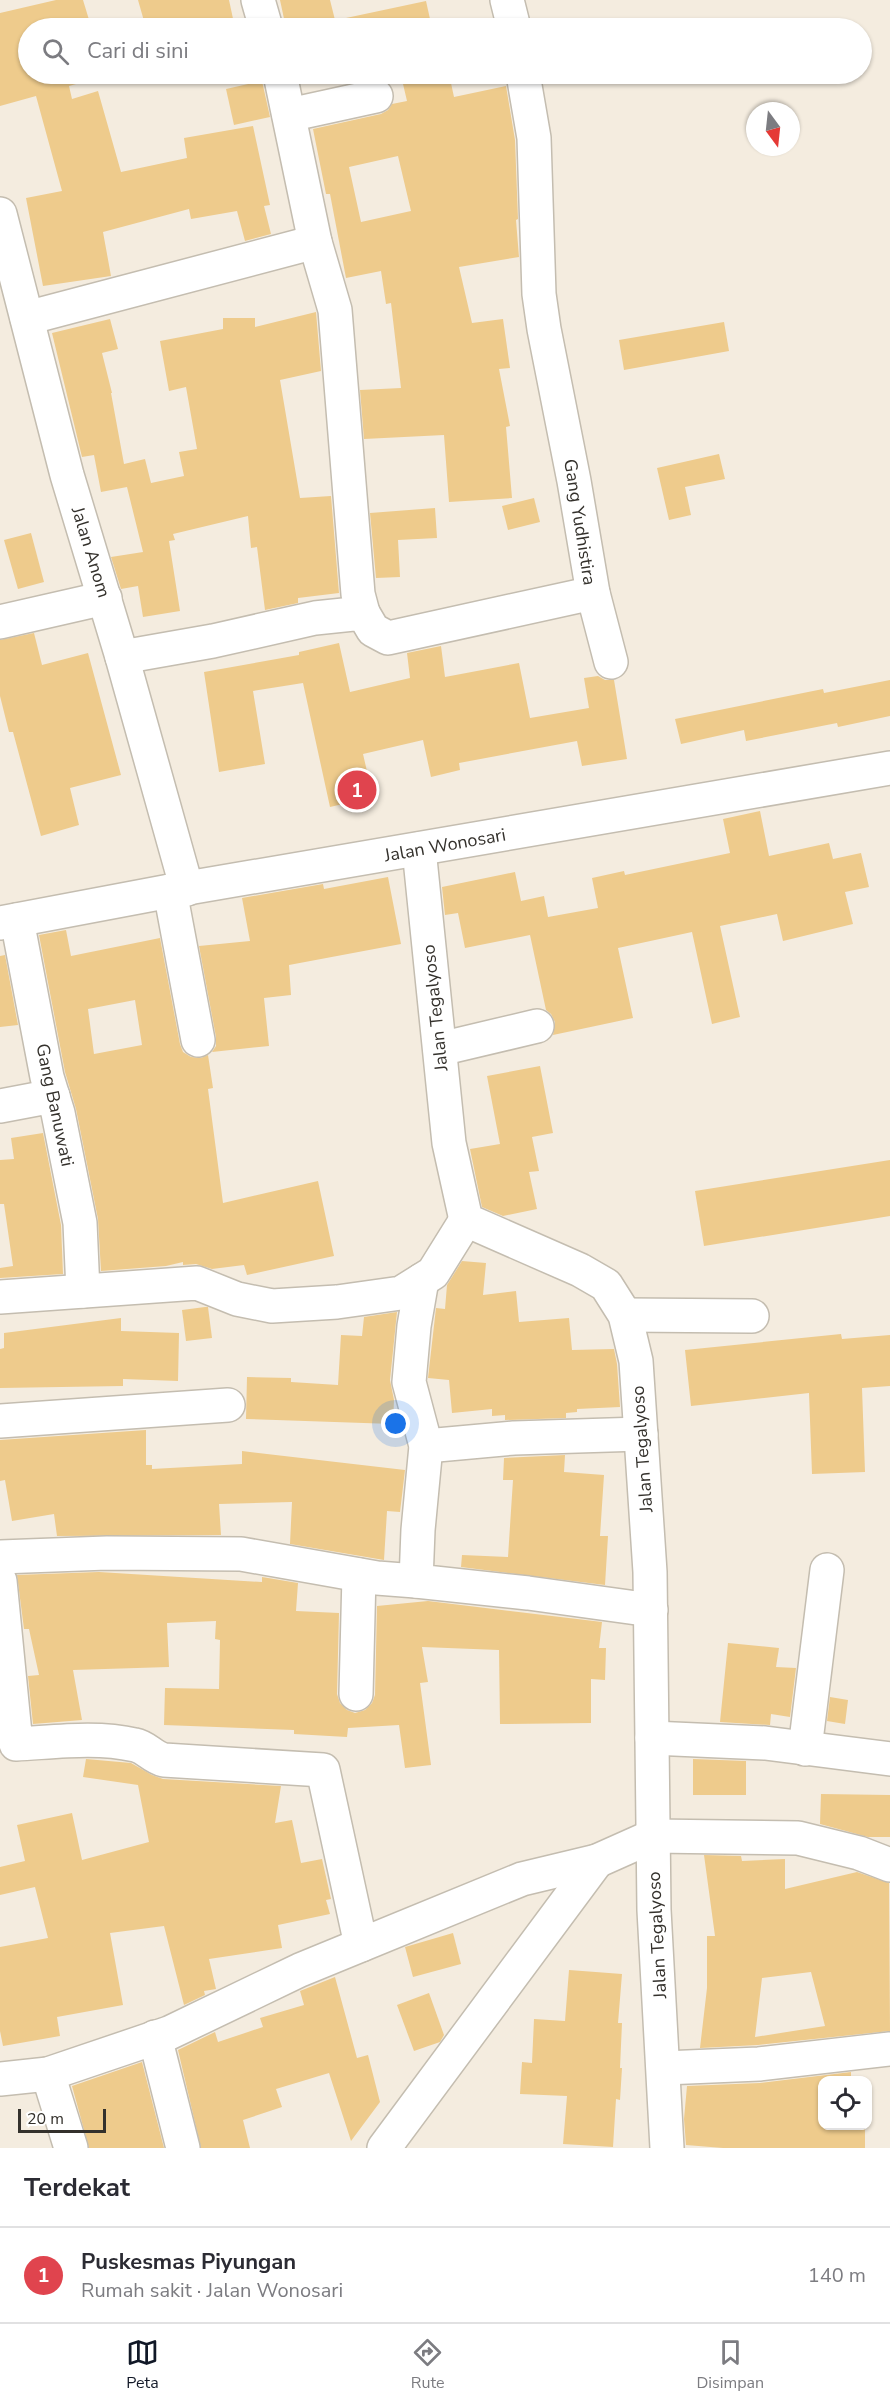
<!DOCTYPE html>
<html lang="id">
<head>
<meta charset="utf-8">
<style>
	:root { --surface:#fff; --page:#f7f7f7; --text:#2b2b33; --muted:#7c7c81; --line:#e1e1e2; --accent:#111827 }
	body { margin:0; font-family:"Nunito Sans",sans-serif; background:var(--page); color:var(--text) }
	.controls { position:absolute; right:18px; bottom:18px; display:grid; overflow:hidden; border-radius:12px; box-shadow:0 2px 4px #0004 }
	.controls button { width:54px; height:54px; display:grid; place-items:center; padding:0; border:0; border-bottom:2px solid var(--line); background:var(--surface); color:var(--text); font:30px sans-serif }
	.compass { position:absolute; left:746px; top:102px; width:54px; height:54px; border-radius:50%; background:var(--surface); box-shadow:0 2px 4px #0004; rotate:165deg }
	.scale { position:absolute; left:18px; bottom:15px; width:88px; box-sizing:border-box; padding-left:6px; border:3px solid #34312c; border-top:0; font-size:16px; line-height:21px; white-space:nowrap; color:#34312c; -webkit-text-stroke:4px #fff; paint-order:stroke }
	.you { position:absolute; left:396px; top:1424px; width:21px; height:21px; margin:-15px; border:4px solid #fff; border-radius:50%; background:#1a73e8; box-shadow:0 0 0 9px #1a73e833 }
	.badge { display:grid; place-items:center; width:39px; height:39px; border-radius:50%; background:var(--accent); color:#fff; font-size:20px; font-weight:700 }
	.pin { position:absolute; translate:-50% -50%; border:3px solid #fff; box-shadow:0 2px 6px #0006 }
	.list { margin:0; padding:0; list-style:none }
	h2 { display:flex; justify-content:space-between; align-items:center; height:78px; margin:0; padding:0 24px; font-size:26px }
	h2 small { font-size:20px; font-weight:400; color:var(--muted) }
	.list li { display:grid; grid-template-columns:39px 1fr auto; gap:18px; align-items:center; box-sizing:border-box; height:96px; padding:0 24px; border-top:2px solid var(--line) }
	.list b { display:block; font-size:22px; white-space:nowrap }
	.list p { margin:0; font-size:20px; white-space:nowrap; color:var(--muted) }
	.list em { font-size:20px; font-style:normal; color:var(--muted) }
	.icon { flex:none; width:33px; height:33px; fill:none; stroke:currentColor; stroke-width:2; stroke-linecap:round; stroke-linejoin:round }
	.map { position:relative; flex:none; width:890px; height:2148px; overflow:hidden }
	.search { position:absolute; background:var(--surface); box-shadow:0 2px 4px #0004; left:18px; right:18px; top:18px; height:66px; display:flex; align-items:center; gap:15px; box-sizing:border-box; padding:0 21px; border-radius:33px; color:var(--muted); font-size:22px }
	.sheet { height:174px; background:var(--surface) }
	nav { display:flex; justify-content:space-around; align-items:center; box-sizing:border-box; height:84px; border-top:2px solid var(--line); background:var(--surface); font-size:16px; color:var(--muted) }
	nav a { display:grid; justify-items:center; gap:3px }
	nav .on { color:var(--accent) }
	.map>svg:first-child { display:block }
	.building { fill:#eecb8c; fill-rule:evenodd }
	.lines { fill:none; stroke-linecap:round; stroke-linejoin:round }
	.minor-casing { stroke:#c4bdb0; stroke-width:36 }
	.highway-casing { stroke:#c4bdb0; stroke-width:36 }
	.minor { stroke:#fff; stroke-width:33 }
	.highway { stroke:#fff; stroke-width:33 }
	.labels { text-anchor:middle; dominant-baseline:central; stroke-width:6; stroke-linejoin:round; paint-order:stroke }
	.street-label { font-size:18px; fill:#34312c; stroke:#fff }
</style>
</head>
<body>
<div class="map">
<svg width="890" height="2148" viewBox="0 0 890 2148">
	<rect width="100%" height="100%" fill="#f4ecdf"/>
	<g class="building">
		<path d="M56 0H83L90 23 71 28H28V74H89L90 80 69 86 72 99 98 91 121 172 187 158 184 138 253 126 270 205 264 206 271 234 245 241 237 211 191 219 189 209 103 232 111 276 43 286 26 198 62 191 36 96 0 106V13Z"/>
		<path d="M138 0H229L235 28H146Z"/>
		<path d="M280 0H330L337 28H286Z"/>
		<path d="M426 1 432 28H347L346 18Z"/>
		<path d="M449 74 454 97 506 86 515 140 518 219 516 220 519 257 459 267 472 323 503 319 510 368 499 369 510 426 506 427 512 498 449 502 444 435 364 439 360 390 401 388 391 303 386 304 381 271 346 278 330 194H326L313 129 381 114 388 110 392 104 407 101 403 84ZM398 156 411 211 361 222 349 167Z"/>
		<path d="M262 81 270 117 234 125 226 89Z"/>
		<path d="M316 312 321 371 280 380 300 498 331 496 339 593 298 598V603L265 610 257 547 251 548 248 516 173 534 175 540 169 541 180 611 143 617 138 586 121 589 111 557 143 552 127 487 101 492 94 455 82 457 52 333 110 319 118 349 102 353 112 393H111L124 464 145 459 151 483 184 476 179 452 197 449 186 387 169 391 160 341 223 329V318H255V327Z"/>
		<path d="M724 322 729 351 624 370 619 340Z"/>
		<path d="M719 454 725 479 685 487 691 515 669 520 657 468Z"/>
		<path d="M534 498 540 522 508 530 502 506Z"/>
		<path d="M435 508 437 538 398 540 400 577 376 578 370 513Z"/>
		<path d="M31 533 44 582 18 589 4 540Z"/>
		<path d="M34 633 42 665 88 653 121 775 70 788 79 825 41 836 13 732H9L0 696V640Z"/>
		<path d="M339 643 350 692 410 678 407 653 441 646 445 677 519 663 530 718 589 708 584 678 598 676 605 680H614L627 759 582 766 577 741 459 763 460 770 431 777 423 740 363 754 373 797 330 807 303 683 253 691 265 764 219 772 204 672 299 655V652Z"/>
		<path d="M890 680V716L838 727 837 723 746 741 744 730 681 744 675 719 823 689 824 693Z"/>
		<path d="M760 811 769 856 829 843 833 859 861 853 869 887 845 892 853 924 783 941 777 914 720 926 740 1017 712 1024 692 932 618 948 633 1018 553 1035 555 1022 551 1014 546 1010 530 935 465 948 458 913 445 915 442 887 515 872 521 901 544 896 548 917 598 908 592 878 624 871 625 875 730 853 723 819Z"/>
		<path d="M388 877 401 944 289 965 291 995 264 998 269 1046 212 1052 216 1046V1037L199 946 250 941 242 898 323 884 324 889Z"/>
		<path d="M66 930 71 956 160 938 180 1044 183 1052 191 1057 201 1058 208 1055 213 1088 208 1089 223 1203 318 1181 334 1256 247 1275 244 1265 212 1269 196 1264 183 1265V1262L166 1266 101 1271 98 1219 76 1109 65 1072 39 935ZM135 1000 142 1045 94 1054 88 1009Z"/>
		<path d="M5 955 18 1025 0 1027V956Z"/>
		<path d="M540 1066 553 1133 532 1137 539 1171 529 1172 537 1209 503 1216 482 1207 470 1149 500 1144 487 1076Z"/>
		<path d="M43 1133 61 1225 63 1274 0 1278V1268L13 1266 4 1204H0V1160L14 1159 11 1138Z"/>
		<path d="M890 1160V1216L704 1246 695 1191Z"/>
		<path d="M462 1261 486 1263 483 1295 516 1291 519 1322 569 1318 572 1350 614 1349 617 1364 620 1407 577 1409V1412L566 1413V1418L505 1420V1415L492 1416V1409L452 1413 449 1380 428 1378 436 1308 445 1309 447 1285Z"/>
		<path d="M205 1307H208L212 1338 186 1341 182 1310Z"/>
		<path d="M397 1312 390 1380 394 1400 393 1424 246 1419 247 1377 291 1378V1382L338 1385 341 1335 362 1336 364 1317Z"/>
		<path d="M121 1318V1331L179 1333 178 1381 123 1379V1386L0 1388V1349L4 1348V1333Z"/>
		<path d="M841 1334 842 1339 890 1335V1386L862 1388 865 1472 812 1474 809 1393 691 1406 685 1350Z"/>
		<path d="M146 1430V1465H152V1469L242 1464V1451L405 1470 400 1512 387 1511 384 1560 290 1544 292 1502 219 1504 221 1535 57 1536 54 1514 12 1521 5 1480 0 1481V1440Z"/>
		<path d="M565 1455 564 1472 604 1475 600 1536H608L605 1585 461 1567 462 1555 508 1557 513 1480H503L504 1458Z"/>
		<path d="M99 1572 262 1582V1577L298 1583 296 1611 339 1613 337 1694 340 1703 347 1710 355 1713 365 1710 372 1703 375 1695 377 1606 428 1601 602 1622 599 1648H606L605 1680 591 1679V1723L500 1724 499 1650 422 1647 428 1682 420 1683 431 1765 405 1768 399 1725 348 1728 347 1737 294 1734V1730L164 1725 165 1688 219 1689 220 1640 215 1639 216 1621 167 1623 169 1667 73 1670 82 1720 33 1724 28 1676 39 1675 29 1629H24L17 1575Z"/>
		<path d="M728 1643 779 1648 776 1667 796 1668 790 1717 771 1714 770 1725 720 1722Z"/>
		<path d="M830 1697 848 1700 845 1724 827 1721Z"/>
		<path d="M86 1759 131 1763 152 1775 163 1779 281 1786 275 1823 292 1820 301 1863 322 1859 331 1899 326 1900 330 1914 278 1925 282 1948 209 1959 216 1989 204 1991 205 1995 184 2005 164 1926 110 1933 123 2005 57 2017 60 2036 3 2046 0 2031V1947L48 1938 35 1887 0 1895V1867L25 1861 17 1825 72 1813 82 1860 149 1842 138 1785 83 1777Z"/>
		<path d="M693 1759 746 1761V1795H693Z"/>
		<path d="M821 1794 890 1795V1837H868L820 1824Z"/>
		<path d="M704 1855 741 1856 742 1861 785 1859V1889L857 1872 889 1883 890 2031 758 2045 700 2048 707 1988V1936H715ZM811 1972 825 2026 755 2037 762 1978Z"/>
		<path d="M453 1933 461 1964 413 1977 405 1947Z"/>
		<path d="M569 1970 622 1974 618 2023H622L620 2068H622L620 2100 616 2099 613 2147 563 2144 567 2096 520 2094 522 2062 532 2063 534 2019 565 2021Z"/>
		<path d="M335 1977 357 2058 368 2055 380 2102 351 2141 329 2073 276 2089 282 2107 243 2120 250 2148H201L178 2050 215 2032 218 2042 263 2027 260 2018 304 2005 300 1991Z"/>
		<path d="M429 1993 444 2035 440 2042 414 2051 397 2005Z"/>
		<path d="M142 2062 164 2148H89L72 2086Z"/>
		<path d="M851 2072V2080H822V2126H865V2148H723L686 2145 684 2119 687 2086 760 2083Z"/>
	</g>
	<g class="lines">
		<g class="minor-casing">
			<g id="minor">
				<path d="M258 0 266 28"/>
				<path d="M507 0 514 28"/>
				<path d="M280 74 315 242 335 310 358 594 363 613"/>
				<path d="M523 74 534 138 539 294 544 329 574 481 593 593 611 662"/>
				<path d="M289 115 376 96"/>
				<path d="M0 214 67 475 122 657 187 889"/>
				<path d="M27 318 315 242"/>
				<path d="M0 622 105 598"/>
				<path d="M122 657 213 641 315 618 363 613 373 630 388 638 593 593"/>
				<path d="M419 849 449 1143 466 1220 580 1270 606 1285 625 1315 636 1361 650 1572 654 1910 667 2148"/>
				<path d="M170 891 198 1040"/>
				<path d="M17 920 47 1077 58 1113 80 1223 83 1291"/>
				<path d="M440 1049 537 1026"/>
				<path d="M0 1106 53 1096"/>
				<path d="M422 1280 414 1326 409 1382 426 1446 418 1530 416 1581 528 1593 651 1610"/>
				<path d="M0 1297 197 1283 237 1299 272 1306 337 1302 401 1293 433 1273 466 1220"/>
				<path d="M625 1315 752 1316"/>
				<path d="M0 1421 228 1405"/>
				<path d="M426 1446 514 1438 641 1434"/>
				<path d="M0 1557 107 1553 241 1554 377 1578 416 1581"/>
				<path d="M0 1581 16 1744C55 1742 96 1736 135 1745 146 1747 152 1757 164 1760L323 1770 361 1945"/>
				<path d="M356 1694 359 1575"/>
				<path d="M652 1738 765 1743 890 1759"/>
				<path d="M805 1749 827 1570"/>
				<path d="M155 2037 183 2148"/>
				<path d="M664 2068 759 2064 890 2049"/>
				<path d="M48 2074 71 2148"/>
				<path d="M0 2079 48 2074 169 2033 300 1970 361 1945 522 1879 597 1861 653 1836 798 1838 859 1853 890 1865"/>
				<path d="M384 2148 597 1861"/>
			</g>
		</g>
		<g class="highway-casing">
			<path id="highway" d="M0 923 170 891 890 768"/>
		</g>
		<use href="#minor" class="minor"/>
		<use href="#highway" class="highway"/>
	</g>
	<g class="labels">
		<g class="street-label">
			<text transform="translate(580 522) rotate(81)">Gang Yudhistira</text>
			<text transform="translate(91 552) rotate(73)">Jalan Anom</text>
			<text transform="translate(445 845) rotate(-10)">Jalan Wonosari</text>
			<text transform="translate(435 1008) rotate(-96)">Jalan Tegalyoso</text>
			<text transform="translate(55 1105) rotate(78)">Gang Banuwati</text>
			<text transform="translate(642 1449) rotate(-94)">Jalan Tegalyoso</text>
			<text transform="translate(657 1935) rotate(-93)">Jalan Tegalyoso</text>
		</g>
	</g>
</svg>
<div class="controls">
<button><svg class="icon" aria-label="locate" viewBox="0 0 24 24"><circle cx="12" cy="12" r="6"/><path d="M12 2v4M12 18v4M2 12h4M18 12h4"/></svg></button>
</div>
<svg class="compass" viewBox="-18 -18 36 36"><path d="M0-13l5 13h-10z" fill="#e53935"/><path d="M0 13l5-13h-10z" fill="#7c7c81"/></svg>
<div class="scale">20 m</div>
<div class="you"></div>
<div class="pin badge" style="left:357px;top:790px;background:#e0444e">1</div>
<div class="search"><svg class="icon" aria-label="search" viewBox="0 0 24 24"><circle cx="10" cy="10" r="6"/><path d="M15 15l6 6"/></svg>Cari di sini</div>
</div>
<section class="sheet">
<h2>Terdekat<small></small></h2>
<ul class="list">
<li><span class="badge" style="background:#e0444e">1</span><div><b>Puskesmas Piyungan</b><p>Rumah sakit · Jalan Wonosari</p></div><em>140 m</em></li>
</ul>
</section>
<nav>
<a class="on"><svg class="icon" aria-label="map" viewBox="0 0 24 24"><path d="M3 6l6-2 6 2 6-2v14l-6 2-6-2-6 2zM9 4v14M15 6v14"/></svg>Peta</a>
<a><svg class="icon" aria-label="directions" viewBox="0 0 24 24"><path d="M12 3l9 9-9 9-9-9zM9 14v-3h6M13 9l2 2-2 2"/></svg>Rute</a>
<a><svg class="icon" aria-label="saved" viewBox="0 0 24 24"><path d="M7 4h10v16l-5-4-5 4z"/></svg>Disimpan</a>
</nav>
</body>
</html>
